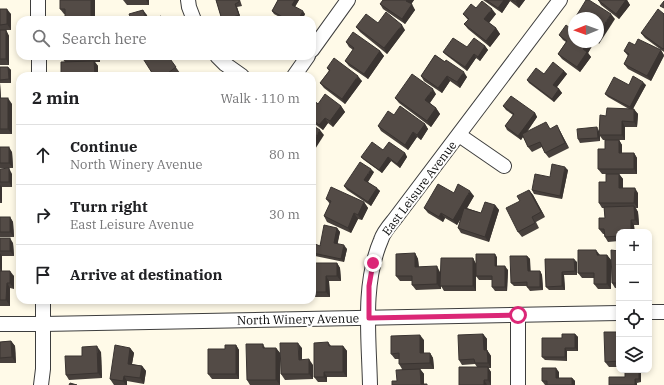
<!DOCTYPE html>
<html lang="en">
<head>
<meta charset="utf-8">
<style>
	:root { --surface:#fff; --page:#f6f6f6; --text:#202124; --muted:#757577; --line:#e0e0e0 }
	body { margin:0; font-family:"IBM Plex Serif",serif; background:var(--page); color:var(--text) }
	.controls { position:absolute; right:12px; bottom:12px; display:grid; overflow:hidden; border-radius:8px; box-shadow:0 2px 6px #0003 }
	.controls button { width:36px; height:36px; display:grid; place-items:center; padding:0; border:0; border-bottom:1px solid var(--line); background:var(--surface); color:var(--text); font:20px sans-serif }
	.compass { position:absolute; left:568px; top:12px; width:36px; height:36px; border-radius:50%; background:var(--surface); box-shadow:0 2px 6px #0003; rotate:269deg }
	.stop { position:absolute; width:12px; height:12px; margin:-9px; border:3px solid #db2777; border-radius:50%; background:#fff }
	.stop.end { background:#db2777; border-color:#fff; box-shadow:0 1px 4px #0008 }
	.list { margin:0; padding:0; list-style:none }
	h2 { display:flex; justify-content:space-between; align-items:center; height:52px; margin:0; padding:0 16px; font-size:17px }
	h2 small { font-size:13px; font-weight:400; color:var(--muted) }
	.list li { display:grid; grid-template-columns:26px 1fr auto; gap:12px; align-items:center; box-sizing:border-box; height:60px; padding:0 16px; border-top:1px solid var(--line) }
	.list b { display:block; font-size:15px; white-space:nowrap }
	.list p { margin:0; font-size:13px; white-space:nowrap; color:var(--muted) }
	.list em { font-size:13px; font-style:normal; color:var(--muted) }
	.icon { flex:none; width:22px; height:22px; fill:none; stroke:currentColor; stroke-width:2; stroke-linecap:round; stroke-linejoin:round }
	.map { position:relative; flex:none; width:664px; height:385px; overflow:hidden }
	.search { position:absolute; background:var(--surface); box-shadow:0 2px 6px #0003; left:16px; top:16px; width:300px; height:44px; display:flex; align-items:center; gap:10px; box-sizing:border-box; padding:0 14px; border-radius:12px; color:var(--muted); font-size:15px }
	.panel { position:absolute; background:var(--surface); box-shadow:0 2px 6px #0003; left:16px; top:72px; width:300px; height:232px; border-radius:12px }
	.map>svg:first-child { display:block }
	.lines { fill:none; stroke-linecap:round; stroke-linejoin:round }
	.minor-casing { stroke:#3d3d3d; stroke-width:16 }
	.minor { stroke:#fff; stroke-width:14 }
	.wall { fill:#47403c }
	.shaded-wall { fill:#3a3431 }
	.building { fill:#534b46; stroke:#3a3431 }
	.route { stroke:#db2777; stroke-width:5 }
	.labels { text-anchor:middle; dominant-baseline:central; stroke-width:4; stroke-linejoin:round; paint-order:stroke }
	.street-label { font-size:12px; fill:#0a0a0a; stroke:#fff }
</style>
</head>
<body>
<div class="map">
<svg width="664" height="385" viewBox="0 0 664 385">
	<rect width="100%" height="100%" fill="#fffae8"/>
	<g class="lines">
		<g class="minor-casing">
			<g id="minor">
				<path d="M38 0V20"/>
				<path d="M188 0 189 7 194 20"/>
				<path d="M312 50 348 0"/>
				<path d="M39 56V76"/>
				<path d="M217 56 225 64 242 76"/>
				<path d="M294 76 308 56"/>
				<path d="M459 135 504 166"/>
				<path d="M649 312H664"/>
				<path d="M518 315V385"/>
				<path d="M0 324H43L619 313"/>
				<path d="M41 385 43 369V300"/>
				<path d="M370 385C369 338 362 284 381 240 383 233 389 226 394 220L560 0"/>
			</g>
		</g>
		<use href="#minor" class="minor"/>
	</g>
	<g class="wall">
		<path d="M0 0V9L11 14V30H0Z"/>
		<path d="M95 0V20H65V14H64L60 9Z"/>
		<path d="M123 0H149V5H127Z"/>
		<path d="M216 0H240L242 6 237 7 241 19 237 20H222Z"/>
		<path d="M278 0H299L295 7 305 14 302 20H285L274 14 272 11Z"/>
		<path d="M383 0H414L411 4 415 10 405 24 383 9 380 4Z"/>
		<path d="M483 0H525L519 8 510 1 502 13Z"/>
		<path d="M598 0H627L630 5 619 19 601 5Z"/>
		<path d="M476 8 496 14 489 23 496 28 500 34 490 47 468 29 464 24 468 20 463 14Z"/>
		<path d="M664 14V52L645 38 641 33Z"/>
		<path d="M378 23 405 30 387 54 360 32 356 27Z"/>
		<path d="M0 30H6L9 36V65H0Z"/>
		<path d="M559 35 574 42H590L592 46 588 53 591 57 580 72 562 59 558 54 566 42 563 40Z"/>
		<path d="M346 42 380 51 384 56 368 79 349 66 345 61 353 50 349 47Z"/>
		<path d="M635 45 661 50 664 55 651 81 628 69 624 64 628 56 624 51Z"/>
		<path d="M485 46 488 50 480 61 476 58 467 71 446 55 443 52 467 47Z"/>
		<path d="M435 55 467 77 460 88 450 81 442 93 424 81 421 76Z"/>
		<path d="M61 56H100V62H95L98 66V76H62L65 62 61 57Z"/>
		<path d="M143 56H175L170 59 180 73 175 76H154Z"/>
		<path d="M0 67H8L11 70V83H0L1 98 12 104V134H0Z"/>
		<path d="M327 68 362 81 345 104 324 88 320 83 329 71Z"/>
		<path d="M564 71 567 74 557 87 559 89 562 93 554 102 529 83 527 80 544 74Z"/>
		<path d="M629 85H646L633 109 638 114 637 127H625V140H603L600 136V141L580 143 578 139 599 131 606 116 629 109 608 97 605 94Z"/>
		<path d="M436 94 430 103 436 108 440 114 431 127 399 103 395 98Z"/>
		<path d="M312 99 318 104 341 106 345 112 333 127 328 123 323 130 312 122Z"/>
		<path d="M503 106 535 113 537 117 527 132 550 129 560 131 569 148 549 158 545 153 542 147 532 152 528 147 523 136 521 140 507 130 505 126 513 115 506 110Z"/>
		<path d="M394 115 425 124 428 129 421 140 417 137 408 150 381 131 378 126Z"/>
		<path d="M619 140 622 145V153H634L637 158V174H619L623 179V188L638 193V208H636L638 212 639 225H634L619 232V241L608 242 605 237 604 234H603L599 229 605 218 604 208H602L599 203 606 182V174H602L598 169 605 149Z"/>
		<path d="M0 147 12 152 13 168H0Z"/>
		<path d="M383 150 405 153 407 157 400 168 391 161 382 173 364 160 361 157Z"/>
		<path d="M0 169 12 174V187H2V203H0Z"/>
		<path d="M568 170 562 199 534 194 532 190 550 177Z"/>
		<path d="M374 172 368 182 380 191 371 206 347 190 344 186Z"/>
		<path d="M529 190 533 195 545 217 536 222 539 228 522 237 518 232 520 201Z"/>
		<path d="M454 193 474 196 467 208 481 213 495 205 499 210 489 242 461 233 458 228 461 218 457 225 445 218 443 222 428 213 424 208Z"/>
		<path d="M326 199 364 202 368 208 362 220 358 219 351 233 327 222 324 216 330 204Z"/>
		<path d="M0 217H10L13 222 14 237H0Z"/>
		<path d="M337 228 340 232 337 244 347 249 344 262 315 256 313 253Z"/>
		<path d="M0 238 13 243 14 256H2V271L14 276V289L10 288V306H0Z"/>
		<path d="M619 251V288H615L612 283Z"/>
		<path d="M415 253 418 259 419 267 440 272 473 258 476 264V291H444L441 286V289L416 290 412 285V281H400L396 276Z"/>
		<path d="M600 255H607L611 260V289H598L594 284V278H582L578 273Z"/>
		<path d="M527 256 530 259V271H540L542 275 543 290 530 291 527 287V286H514L511 283Z"/>
		<path d="M497 257V266L508 270 507 291H495L492 287V280H479L476 276Z"/>
		<path d="M545 259 577 262V275H564L565 290H549L546 287Z"/>
		<path d="M312 263H337L340 268 341 281H329L330 297H312Z"/>
		<path d="M619 332V367H609L605 362Z"/>
		<path d="M483 334 487 339V350L491 356V368H488L491 372V385H459L477 367 475 364 462 365 459 360Z"/>
		<path d="M575 334 578 337V351H567V361L545 360 542 357 562 338Z"/>
		<path d="M424 340V353H430L433 358 434 369H420L424 374V384H427V385H392L397 381 402 369 399 364V359H395L391 354Z"/>
		<path d="M11 341 15 346 16 363H0V342Z"/>
		<path d="M328 342 331 346H343L347 351V377H327V382H318L314 377Z"/>
		<path d="M263 344 265 348H276L280 353V385H250L247 380Z"/>
		<path d="M236 345 239 350V379H212L208 374 225 349Z"/>
		<path d="M130 348 134 353 132 364 142 366 146 371 144 384 127 381V385H114L110 379Z"/>
		<path d="M302 348V360L313 365V379L285 380 281 374Z"/>
		<path d="M101 352 102 378 69 380 66 375 82 356Z"/>
		<path d="M625 370H641V382L637 383 625 377Z"/>
		<path d="M559 372V378H572L575 381V385H545L542 381Z"/>
	</g>
	<g class="shaded-wall">
		<rect x="91" y="0" width="4" height="20"/>
		<path d="M146 0H149V5Z"/>
		<path d="M295 0H299L294 8 292 5Z"/>
		<path d="M407 0H414L410 6 406 1Z"/>
		<path d="M504 0H509L510 1 502 13 498 8Z"/>
		<path d="M517 0H525L519 8 516 2Z"/>
		<path d="M624 0H627L630 5 619 19 616 14Z"/>
		<path d="M235 4 237 7 241 19 239 15Z"/>
		<path d="M412 4 415 10 405 24 402 19Z"/>
		<path d="M7 9 11 14V30L7 24Z"/>
		<path d="M492 9 496 14 488 24 484 19Z"/>
		<path d="M143 10 147 15 148 20H146Z"/>
		<path d="M303 11 305 14 302 20H298Z"/>
		<path d="M611 14 615 19 599 44 598 42V34Z"/>
		<path d="M402 25 405 30 387 54 384 48Z"/>
		<path d="M496 28 500 34 490 47 486 41Z"/>
		<path d="M6 30 9 36V65L6 59Z"/>
		<path d="M588 42H590L592 46 588 53 591 57 580 72 577 67 583 49Z"/>
		<path d="M485 46 488 50 480 61 478 57Z"/>
		<path d="M661 50 664 56 651 81 647 76Z"/>
		<path d="M380 51 384 56 368 79 364 74Z"/>
		<path d="M474 54 476 58 467 71 465 67Z"/>
		<path d="M97 56H100V62L97 57Z"/>
		<path d="M94 61 98 66V76H95Z"/>
		<path d="M8 67 11 70V83L9 79Z"/>
		<path d="M564 71 567 74 556 88 553 85Z"/>
		<path d="M464 72 467 77 460 88 457 82Z"/>
		<path d="M358 76 362 81 345 104 342 99Z"/>
		<path d="M447 76 450 81 442 93 438 88Z"/>
		<path d="M643 82 646 85 632 110 630 107Z"/>
		<path d="M0 83 1 99 0 98Z"/>
		<path d="M433 89 436 94 428 105 425 100Z"/>
		<path d="M559 89 562 93 554 102 552 99Z"/>
		<path d="M8 98 12 104V134L8 129Z"/>
		<path d="M341 106 345 112 333 127 330 121Z"/>
		<path d="M436 108 440 114 431 127 427 121Z"/>
		<path d="M634 109 638 114 637 127 634 122Z"/>
		<path d="M535 113 537 117 521 140 518 136Z"/>
		<path d="M325 118 328 123 323 130 319 125Z"/>
		<path d="M622 121 625 127V140L622 135Z"/>
		<path d="M425 124 428 129 421 140 417 135Z"/>
		<path d="M557 125 560 131 569 148 565 143Z"/>
		<path d="M597 127 599 131V135L600 136V141L598 138Z"/>
		<path d="M320 130 324 135 312 154V143Z"/>
		<path d="M413 132 417 137 408 150 405 145Z"/>
		<path d="M619 140 622 145V158L619 153Z"/>
		<path d="M9 147 12 152 13 168 9 163Z"/>
		<path d="M405 153 407 157 400 168 397 164Z"/>
		<path d="M634 153 637 158V174L634 169Z"/>
		<path d="M388 157 391 161 382 173 379 170Z"/>
		<path d="M565 167 568 170 562 199 560 196Z"/>
		<path d="M9 168 12 174V187L9 182Z"/>
		<path d="M371 169 374 172 367 183 364 180Z"/>
		<path d="M619 174 623 179V193L619 188Z"/>
		<path d="M0 185 2 187V203L0 199Z"/>
		<path d="M377 188 380 191 371 206 368 202Z"/>
		<path d="M635 188 638 193V208L634 203Z"/>
		<path d="M529 190 533 195 545 217 541 212Z"/>
		<path d="M470 191 474 196 457 225 453 220Z"/>
		<path d="M364 202 368 208 362 220 358 215Z"/>
		<path d="M495 205 499 210 489 242 485 237Z"/>
		<path d="M634 206 638 212 639 225 635 220Z"/>
		<path d="M354 213 358 219 351 233 348 228Z"/>
		<path d="M441 213 445 218 443 222 439 217Z"/>
		<path d="M10 217 13 222 14 237 10 232Z"/>
		<path d="M631 220 634 225 635 232H631Z"/>
		<path d="M337 228 340 232 337 247 334 243Z"/>
		<path d="M10 238 13 243 14 256 10 251Z"/>
		<path d="M344 245 347 249 344 262 341 259Z"/>
		<path d="M596 250 600 255H597Z"/>
		<path d="M0 253 2 256V272L0 268Z"/>
		<path d="M415 253 418 259 419 272 415 267Z"/>
		<path d="M495 254 497 257V270L495 266Z"/>
		<path d="M607 255 611 260V289L607 284Z"/>
		<path d="M527 256 530 259 531 275 528 271Z"/>
		<path d="M473 258 476 264V291L473 286Z"/>
		<path d="M574 259 577 262V275L575 271Z"/>
		<path d="M337 263 340 268 341 281 337 276Z"/>
		<path d="M437 266 440 272 441 289 437 284Z"/>
		<path d="M505 266 508 270 507 291 505 287Z"/>
		<path d="M10 271 14 276V289L10 283Z"/>
		<path d="M540 271 542 275 543 290 540 287Z"/>
		<path d="M562 272 564 275 565 290 562 286Z"/>
		<path d="M326 276 329 281 330 297 326 292Z"/>
		<path d="M7 283 10 288V306L6 300Z"/>
		<path d="M483 334 487 339V356L484 350Z"/>
		<path d="M575 334 578 337V351L575 348Z"/>
		<path d="M420 335 424 340V358L420 353Z"/>
		<path d="M11 341 15 346 16 363 12 357Z"/>
		<path d="M298 343 302 348V365L299 360Z"/>
		<path d="M236 345 239 350V379L236 374Z"/>
		<path d="M97 346 101 352 102 378 98 373Z"/>
		<path d="M343 346 347 351V377L343 372Z"/>
		<path d="M130 348 134 353 131 369 128 364Z"/>
		<path d="M276 348 280 353V385L276 380Z"/>
		<path d="M565 348 567 351V361L565 357Z"/>
		<path d="M487 350 491 356V368L488 363Z"/>
		<path d="M430 353 433 358 434 369 430 363Z"/>
		<path d="M309 359 313 365V379L309 374Z"/>
		<path d="M142 366 146 371 144 384 140 378Z"/>
		<path d="M488 367 491 372V385L488 380Z"/>
		<path d="M556 368 559 372V381L556 378Z"/>
		<path d="M420 369 424 374V385L421 384Z"/>
		<path d="M639 370H641V382L639 379Z"/>
		<path d="M324 372 327 377V382L324 377Z"/>
		<path d="M124 376 127 381V385H126L123 381Z"/>
		<path d="M572 378 575 381V385H572Z"/>
		<path d="M635 379 637 383V385H635Z"/>
		<path d="M484 380 487 385H484Z"/>
	</g>
	<g class="building">
		<path d="M60 0H91V20H65V9H60Z"/>
		<path d="M216 0H239V2L235 4 239 15 224 20H222Z"/>
		<path d="M278 0H295L292 5 303 11 298 20H288L272 11Z"/>
		<path d="M383 0H407L406 1 412 4 402 19 380 4Z"/>
		<path d="M486 0H504L498 8Z"/>
		<path d="M512 0H517L516 2Z"/>
		<path d="M586 0H589L611 14 598 34V18H575Z"/>
		<path d="M598 0H626L616 14Z"/>
		<path d="M482 1 492 9 484 19 496 28 486 41 464 24 469 19 463 14 471 4 476 8Z"/>
		<path d="M664 1V8L660 6Z"/>
		<path d="M0 9H7V24L0 25Z"/>
		<path d="M658 9 664 14V48L663 49 641 33Z"/>
		<path d="M143 10 146 20H126L131 19 129 14Z"/>
		<path d="M386 12 402 25 384 48 356 27 366 14 378 23Z"/>
		<path d="M161 16 163 20H150Z"/>
		<path d="M574 19V25L572 23Z"/>
		<path d="M566 25 574 31V42H588L583 49 587 52 577 67 558 54 567 41 559 35Z"/>
		<rect x="0" y="30" width="6" height="29"/>
		<path d="M353 32 380 51 364 74 345 61 354 48 346 42Z"/>
		<path d="M453 38 467 47 474 38 485 46 478 57 474 54 465 67 443 52Z"/>
		<path d="M638 39 661 50 647 76 624 64 629 54 624 51 629 42 635 45Z"/>
		<path d="M435 55 445 62 446 60 464 72 457 82 447 76 438 88 421 76Z"/>
		<rect x="61" y="56" width="36" height="1"/>
		<path d="M143 56H168L176 67 164 76H154L142 57Z"/>
		<path d="M334 58 358 76 342 99 320 83 330 70 327 68Z"/>
		<path d="M94 61 95 76H72V75H61V62Z"/>
		<path d="M553 62 564 71 553 85 559 89 552 99 527 80 536 68 544 74Z"/>
		<path d="M0 67H8L9 79 0 80Z"/>
		<path d="M412 74 433 89 425 100 436 108 427 121 395 98Z"/>
		<path d="M633 76 643 82 630 107 605 94 614 77 629 85Z"/>
		<path d="M325 94 341 106 330 121 325 118 319 125 312 119V99L318 104Z"/>
		<path d="M511 96 535 113 518 136 505 126 514 114 503 106Z"/>
		<rect x="0" y="98" width="8" height="31"/>
		<path d="M400 106 425 124 417 135 413 132 405 145 378 126 388 111 394 115Z"/>
		<path d="M607 108 634 109V122L622 121V135H599L600 115 606 116Z"/>
		<path d="M546 122 550 129 557 125 565 143 545 153 540 142 528 147 522 134Z"/>
		<path d="M312 125 320 130 312 143Z"/>
		<path d="M597 127 598 138 578 139 577 129Z"/>
		<path d="M605 140H619V153H634V169H598V149H605Z"/>
		<path d="M372 142 383 150 389 142 405 153 397 164 388 157 379 170 361 157Z"/>
		<rect x="0" y="147" width="9" height="16"/>
		<path d="M360 162 371 169 364 180 377 188 368 202 344 186Z"/>
		<path d="M552 164 565 167 560 196 532 190 535 174 550 177Z"/>
		<path d="M9 168V182H0V169Z"/>
		<path d="M606 174H619V188H635L634 203H599V182H606Z"/>
		<path d="M438 184 454 193 458 184 470 191 453 220 441 213 439 217 424 208Z"/>
		<path d="M331 187 364 202 358 215 354 213 348 228 324 216 331 201 326 199Z"/>
		<path d="M529 190 541 212 532 217 535 223 518 232 506 208 520 201 517 196Z"/>
		<path d="M485 202 495 205 485 237 458 228 464 208 481 213Z"/>
		<path d="M634 206 635 220H631V232H619V236L605 237 604 229H599V218H605L604 207Z"/>
		<rect x="0" y="217" width="10" height="15"/>
		<path d="M324 225 337 228 334 243 344 245 341 259 313 253 315 244 320 246Z"/>
		<rect x="0" y="238" width="10" height="13"/>
		<path d="M578 250H596L597 255H607V284H594V273H578Z"/>
		<path d="M611 250 619 251V283H612Z"/>
		<path d="M415 253V267L437 266V284L412 285V276H396V254Z"/>
		<path d="M476 254H495V266H505V287H492V276H476Z"/>
		<path d="M510 256H527L528 271H540V287H527V282L511 283Z"/>
		<path d="M441 258H473V286H440Z"/>
		<path d="M545 259H574L575 271 562 272V286L546 287Z"/>
		<path d="M312 263H337V276H326V292H312Z"/>
		<path d="M0 271H10V283H7L6 300H0Z"/>
		<path d="M604 332H619V361L605 362Z"/>
		<path d="M483 334 484 350H487L488 363H475L474 359 459 360 458 335Z"/>
		<path d="M562 334H575V348H565V357H542V338H562Z"/>
		<path d="M420 335V353H430V363L399 364V353L391 354V336Z"/>
		<path d="M11 341 12 357 0 358V342Z"/>
		<path d="M328 342 329 346H343V372H324V377H314V343Z"/>
		<path d="M280 343H298L299 360 309 359V374H281Z"/>
		<path d="M246 344H263V348H276V380H247Z"/>
		<path d="M115 345 130 348 128 364 142 366 140 378 124 376 123 381 110 379Z"/>
		<path d="M225 345H236V374H208V349H225Z"/>
		<path d="M97 346 98 373 66 375 65 356H82V347Z"/>
		<path d="M459 367H488V380H484V385H459Z"/>
		<path d="M542 368H556V378H572V385H547V381H542Z"/>
		<path d="M420 369 421 384H427V385H392V381H397L396 370Z"/>
		<path d="M625 370H639V379H635V385H609V377H625Z"/>
		<path d="M70 383 77 385H69Z"/>
	</g>
	<g class="lines">
		<path class="route" d="M373 263 369 286V318L518 315"/>
	</g>
	<g class="labels">
		<g class="street-label">
			<text transform="translate(419 188) rotate(-53)">East Leisure Avenue</text>
			<text transform="translate(298 319) rotate(-1)">North Winery Avenue</text>
		</g>
	</g>
</svg>
<div class="controls">
<button>+</button>
<button>−</button>
<button><svg class="icon" aria-label="locate" viewBox="0 0 24 24"><circle cx="12" cy="12" r="6"/><path d="M12 2v4M12 18v4M2 12h4M18 12h4"/></svg></button>
<button><svg class="icon" aria-label="layers" viewBox="0 0 24 24"><path d="M12 4l9 5-9 5-9-5zM3 14l9 5 9-5"/></svg></button>
</div>
<svg class="compass" viewBox="-18 -18 36 36"><path d="M0-13l5 13h-10z" fill="#e53935"/><path d="M0 13l5-13h-10z" fill="#757577"/></svg>
<div class="stop" style="left:518px;top:315px"></div>
<div class="stop end" style="left:373px;top:263px"></div>
<div class="search"><svg class="icon" aria-label="search" viewBox="0 0 24 24"><circle cx="10" cy="10" r="6"/><path d="M15 15l6 6"/></svg>Search here</div>
<section class="panel">
<h2>2 min<small>Walk · 110 m</small></h2>
<ul class="list">
<li><svg class="icon" aria-label="ahead" viewBox="0 0 24 24"><path d="M12 20V5M6 11l6-6 6 6"/></svg><div><b>Continue</b><p>North Winery Avenue</p></div><em>80 m</em></li>
<li><svg class="icon" aria-label="right" viewBox="0 0 24 24"><path d="M7 20v-9h11M14 6l5 5-5 5"/></svg><div><b>Turn right</b><p>East Leisure Avenue</p></div><em>30 m</em></li>
<li><svg class="icon" aria-label="arrive" viewBox="0 0 24 24"><path d="M6 21V4h12l-3 4 3 4H6"/></svg><div><b>Arrive at destination</b></div></li>
</ul>
</section>
</div>
</body>
</html>
